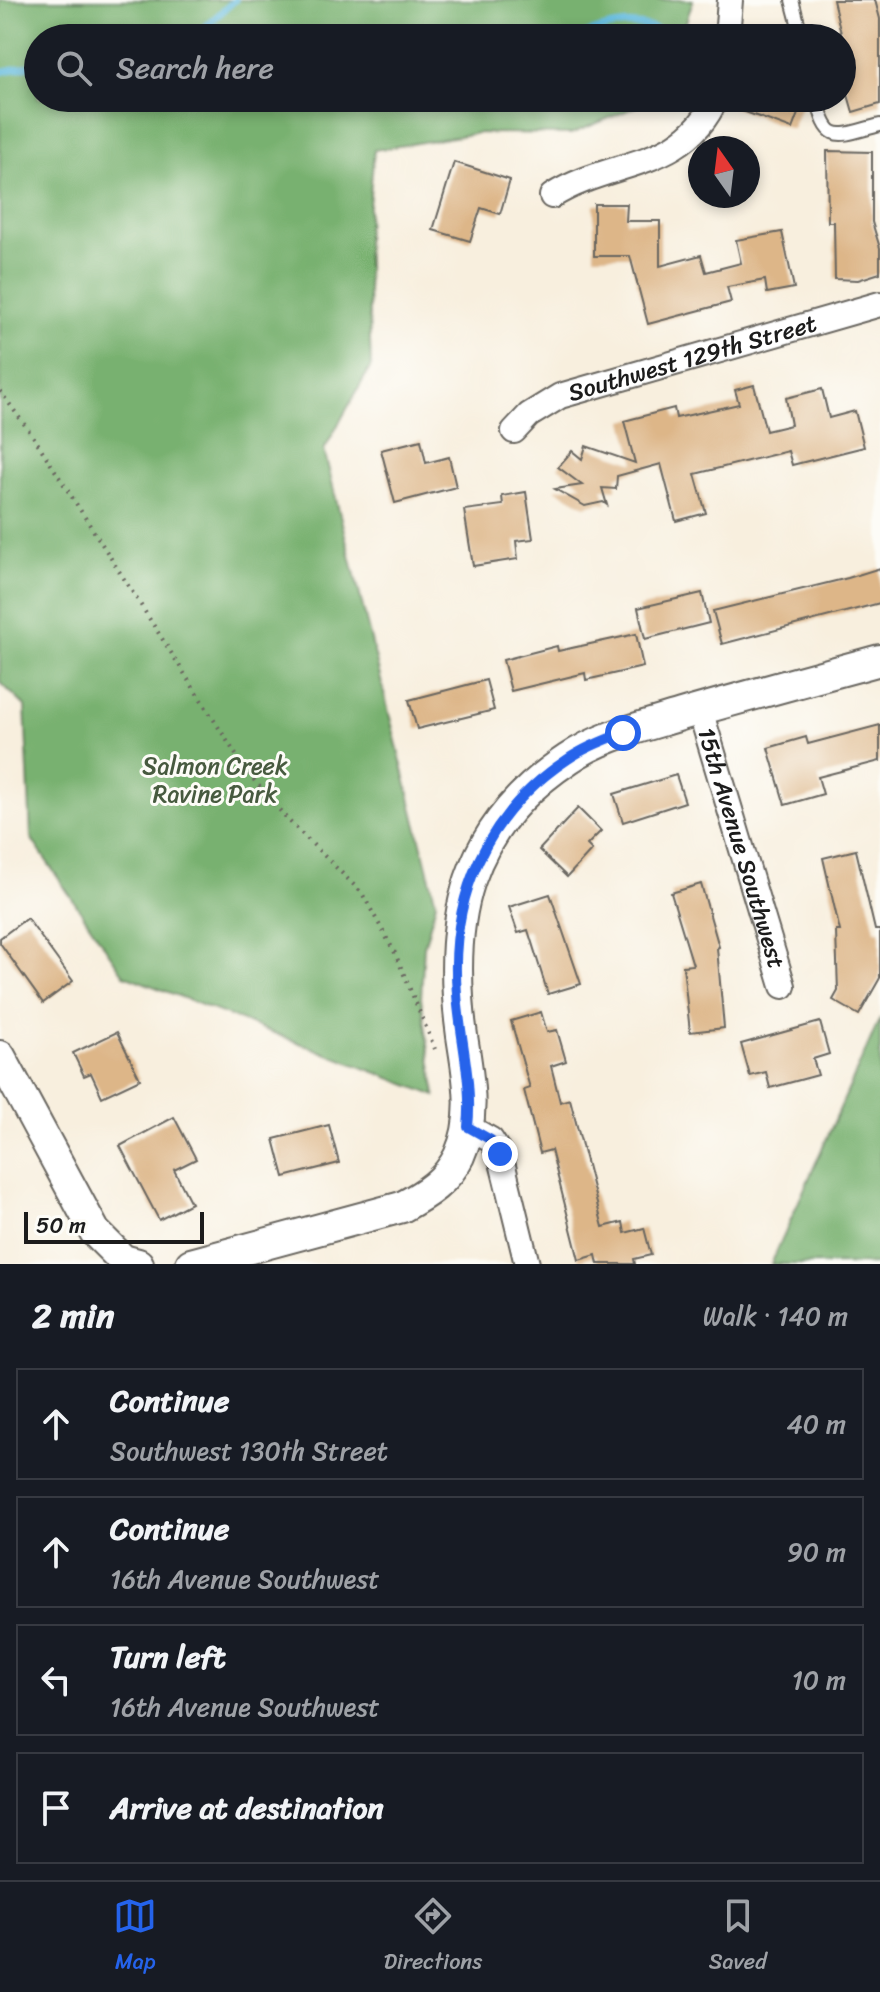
<!DOCTYPE html>
<html lang="en">
<head>
<meta charset="utf-8">
<style>
	:root { --surface:#171b24; --page:#20242c; --text:#f1f3f6; --muted:#9ea1a6; --line:#363941; --accent:#2563eb }
	body { margin:0; font-family:Sriracha,sans-serif; background:var(--page); color:var(--text) }
	.compass { position:absolute; left:688px; top:136px; width:72px; height:72px; border-radius:50%; background:var(--surface); box-shadow:0 4px 12px #0003; rotate:346deg }
	.scale { position:absolute; left:24px; bottom:20px; width:180px; box-sizing:border-box; padding-left:8px; border:4px solid #1c1c1c; border-top:0; font-size:22px; line-height:28px; white-space:nowrap; color:#1c1c1c; -webkit-text-stroke:6px #fdfcf7; paint-order:stroke }
	.stop { position:absolute; width:24px; height:24px; margin:-18px; border:6px solid #2563eb; border-radius:50%; background:#fff }
	.stop.end { background:#2563eb; border-color:#fff; box-shadow:0 2px 8px #0008 }
	.list { margin:0; padding:0; list-style:none }
	h2 { display:flex; justify-content:space-between; align-items:center; height:104px; margin:0; padding:0 32px; font-size:34px }
	h2 small { font-size:26px; font-weight:400; color:var(--muted) }
	.list li { display:grid; grid-template-columns:52px 1fr auto; gap:24px; align-items:center; box-sizing:border-box; height:112px; margin:0 16px 16px; padding:0 16px; border:2px solid var(--line); border-radius:0px }
	.list b { display:block; font-size:30px; white-space:nowrap }
	.list p { margin:0; font-size:26px; white-space:nowrap; color:var(--muted) }
	.list em { font-size:26px; font-style:normal; color:var(--muted) }
	.icon { flex:none; width:44px; height:44px; fill:none; stroke:currentColor; stroke-width:2; stroke-linecap:round; stroke-linejoin:round }
	.map { position:relative; flex:none; width:880px; height:1264px; overflow:hidden }
	.search { position:absolute; background:var(--surface); box-shadow:0 4px 12px #0003; left:24px; right:24px; top:24px; height:88px; display:flex; align-items:center; gap:20px; box-sizing:border-box; padding:0 28px; border-radius:44px; color:var(--muted); font-size:30px }
	.sheet { height:616px; background:var(--surface) }
	nav { display:flex; justify-content:space-around; align-items:center; box-sizing:border-box; height:112px; border-top:2px solid var(--line); background:var(--surface); font-size:22px; color:var(--muted) }
	nav a { display:grid; justify-items:center; gap:4px }
	nav .on { color:var(--accent) }
	.map>svg:first-child { display:block }
	.forest { fill:#78b16f; stroke:#4a6646; stroke-width:2 }
	.lines { fill:none; stroke-linecap:round; stroke-linejoin:round }
	.stream { stroke:#60bade; stroke-width:7 }
	.building { fill:#ddb688 }
	.service-casing { stroke:#696660; stroke-width:16 }
	.minor-casing { stroke:#696660; stroke-width:28 }
	.tertiary-casing { stroke:#696660; stroke-width:34 }
	.path { stroke:#696660; stroke-width:4; stroke-dasharray:2 6; stroke-linecap:butt }
	.service { stroke:#fff; stroke-width:12 }
	.minor { stroke:#fff; stroke-width:24 }
	.tertiary { stroke:#fff; stroke-width:30 }
	.route { stroke:#2563eb; stroke-width:10 }
	.labels { text-anchor:middle; dominant-baseline:central; stroke-width:6; stroke-linejoin:round; paint-order:stroke }
	.street-label { font-size:24px; fill:#1c1c1c; stroke:#fdfcf7 }
	.park-label { font-size:24px; fill:#475a3f; stroke:#fdfcf7 }
</style>
</head>
<body>
<div class="map">
<svg width="880" height="1264" viewBox="0 0 880 1264">
	<rect width="100%" height="100%" fill="#fdfcf7"/>
	<filter id="ink" filterUnits="userSpaceOnUse"><feTurbulence type="fractalNoise" baseFrequency=".0125" numOctaves="2"/><feDisplacementMap in="SourceGraphic" scale="16" xChannelSelector="R" yChannelSelector="G"/><feConvolveMatrix kernelMatrix="1 2 1 2 8 2 1 2 1" color-interpolation-filters="sRGB"/></filter>
	<filter id="wash" filterUnits="userSpaceOnUse"><feTurbulence type="fractalNoise" baseFrequency=".006" numOctaves="4" result="noise"/><feDisplacementMap in="SourceGraphic" scale="32" xChannelSelector="R" yChannelSelector="G"/><feGaussianBlur stdDeviation="1.8" result="paint"/><feColorMatrix in="noise" values="0 0 0 0 0 0 0 0 0 0 0 0 0 0 0 0 0 1.4 0 .05"/><feComposite in="paint" operator="in"/></filter>
	<g filter="url(#wash)">
		<rect width="100%" height="100%" fill="#f8efde"/>
		<g class="forest">
			<path d="M0 0H693L681 38H38V98H657L571 134 478 133 374 150 366 239 371 366 324 450 436 903 424 947 421 998 436 1096 124 975 31 838 25 706 0 682Z"/>
			<path d="M880 1018V1264H771Z"/>
		</g>
		<g class="lines">
			<g class="stream">
				<path d="M207 25 235 0"/>
				<path d="M178 38C213 23 218 25 253 38"/>
				<path d="M347 38C360 37 373 38 386 36 412 33 431 26 455 38"/>
				<path d="M576 38C613 23 639 17 676 38"/>
				<path d="M0 72 38 64"/>
			</g>
		</g>
		<g id="blocks">
			<g class="building">
				<path d="M833 0H875L880 19V104L853 112 842 74V55L846 54Z"/>
				<path d="M731 98H804L792 129 729 106Z"/>
				<path d="M827 151 872 152V222L880 248V273L858 280 835 279 834 222H828Z"/>
				<path d="M454 162 510 180 500 214 481 208 470 241 433 230Z"/>
				<path d="M594 204H627L626 221H660V266L701 255 706 272 741 263 736 240 782 232 794 288 767 293 765 280 727 287 731 302 648 324 630 256H594Z"/>
				<path d="M754 385 766 431 791 425 786 398 822 389 829 418 855 411 864 447 792 465 788 451 695 474 706 513 676 521 661 464 617 476 616 489 602 488 607 505 603 502 585 506 555 489 582 485 558 467 572 451 582 459 586 446 635 463 624 421 674 408 676 418 739 404 735 390Z"/>
				<path d="M421 440 426 463 449 457 456 487 395 503 381 450Z"/>
				<path d="M526 492 533 539 516 541 518 559 473 566 464 510 503 505 502 496Z"/>
				<path d="M880 568V603L722 644 713 611 848 578Z"/>
				<path d="M702 593 709 623 645 639 638 608Z"/>
				<path d="M636 634 643 667 586 680 585 673 511 691 503 660 557 646 558 651Z"/>
				<path d="M486 680 494 710 417 729 409 700Z"/>
				<path d="M880 725V761L818 777 823 794 785 805 768 748 806 737 808 744Z"/>
				<path d="M676 775 685 802 623 822 614 794Z"/>
				<path d="M578 808 601 831 587 845 592 850 567 877 539 850Z"/>
				<path d="M856 850 875 930H880V978L859 1015 833 1000 838 991 836 931H840L823 858Z"/>
				<path d="M701 884 719 947 717 948 724 1028 690 1032 683 966 693 965 671 893Z"/>
				<path d="M550 894 581 984 548 994 528 930 518 933 509 907Z"/>
				<path d="M27 918 73 981 43 1003 0 943V938Z"/>
				<path d="M541 1012 547 1032 557 1030 566 1061 551 1066 560 1102 570 1099 603 1227 623 1222 625 1233 644 1228 651 1255 634 1259 635 1264H598L596 1255 579 1260 551 1150 540 1153 524 1090 530 1088 511 1021Z"/>
				<path d="M820 1022 829 1054 813 1059 818 1075 770 1088 766 1072 750 1076 741 1044Z"/>
				<path d="M117 1032 140 1079 102 1097 91 1073 84 1076 73 1053Z"/>
				<path d="M174 1117 196 1159 174 1170 191 1203 159 1220 120 1146Z"/>
				<path d="M329 1125 339 1163 284 1177 274 1139Z"/>
			</g>
		</g>
	</g>
	<g filter="url(#ink)">
		<use href="#blocks" fill-opacity="0" stroke="#696660" stroke-width="2"/>
		<g class="lines">
			<g class="service-casing">
				<g id="service">
					<path d="M792 0 802 38"/>
					<path d="M817 98C828 146 837 136 880 125"/>
				</g>
			</g>
			<g class="minor-casing">
				<g id="minor">
					<path d="M727 38 730 0"/>
					<path d="M552 196C610 159 685 170 716 98"/>
					<path id="s1" d="M514 431 529 415 560 396 880 304"/>
					<path id="s2" d="M700 710 783 986"/>
					<path d="M468 1127 491 1140 500 1154 527 1264"/>
				</g>
			</g>
			<g class="tertiary-casing">
				<g id="tertiary">
					<path d="M0 1056 95 1232 123 1260 138 1264"/>
					<path d="M191 1264 402 1207C426 1194 447 1181 459 1156 477 1117 468 1076 462 1036 446 920 464 828 568 759 601 736 642 727 681 715 747 696 814 678 880 660"/>
				</g>
			</g>
			<path class="path" d="M0 391 35 439 247 772 288 820 362 893 395 953 435 1049"/>
			<use href="#service" class="service"/>
			<use href="#minor" class="minor"/>
			<use href="#tertiary" class="tertiary"/>
		</g>
	</g>
	<g class="lines" filter="url(#ink)">
		<path class="route" d="M500 1154 491 1140 468 1127C473 1082 460 1039 457 994 449 897 486 813 568 759 584 748 604 740 623 733"/>
	</g>
	<g class="labels">
		<g class="street-label">
			<text stroke="none"><textPath href="#s1" startOffset="196">Southwest 129th Street</textPath></text>
			<text stroke="none"><textPath href="#s2" startOffset="144">15th Avenue Southwest</textPath></text>
		</g>
		<g class="park-label">
			<text x="215" y="766">Salmon Creek<tspan x="215" dy="28">Ravine Park</tspan></text>
		</g>
	</g>
</svg>
<svg class="compass" viewBox="-18 -18 36 36"><path d="M0-13l5 13h-10z" fill="#e53935"/><path d="M0 13l5-13h-10z" fill="#9ea1a6"/></svg>
<div class="scale">50 m</div>
<div class="stop" style="left:623px;top:733px"></div>
<div class="stop end" style="left:500px;top:1154px"></div>
<div class="search"><svg class="icon" aria-label="search" viewBox="0 0 24 24"><circle cx="10" cy="10" r="6"/><path d="M15 15l6 6"/></svg>Search here</div>
</div>
<section class="sheet">
<h2>2 min<small>Walk · 140 m</small></h2>
<ul class="list">
<li><svg class="icon" aria-label="ahead" viewBox="0 0 24 24"><path d="M12 20V5M6 11l6-6 6 6"/></svg><div><b>Continue</b><p>Southwest 130th Street</p></div><em>40 m</em></li>
<li><svg class="icon" aria-label="ahead" viewBox="0 0 24 24"><path d="M12 20V5M6 11l6-6 6 6"/></svg><div><b>Continue</b><p>16th Avenue Southwest</p></div><em>90 m</em></li>
<li><svg class="icon" aria-label="left" viewBox="0 0 24 24"><path d="M17 20v-9H6M10 6l-5 5 5 5"/></svg><div><b>Turn left</b><p>16th Avenue Southwest</p></div><em>10 m</em></li>
<li><svg class="icon" aria-label="arrive" viewBox="0 0 24 24"><path d="M6 21V4h12l-3 4 3 4H6"/></svg><div><b>Arrive at destination</b></div></li>
</ul>
</section>
<nav>
<a class="on"><svg class="icon" aria-label="map" viewBox="0 0 24 24"><path d="M3 6l6-2 6 2 6-2v14l-6 2-6-2-6 2zM9 4v14M15 6v14"/></svg>Map</a>
<a><svg class="icon" aria-label="directions" viewBox="0 0 24 24"><path d="M12 3l9 9-9 9-9-9zM9 14v-3h6M13 9l2 2-2 2"/></svg>Directions</a>
<a><svg class="icon" aria-label="saved" viewBox="0 0 24 24"><path d="M7 4h10v16l-5-4-5 4z"/></svg>Saved</a>
</nav>
</body>
</html>
